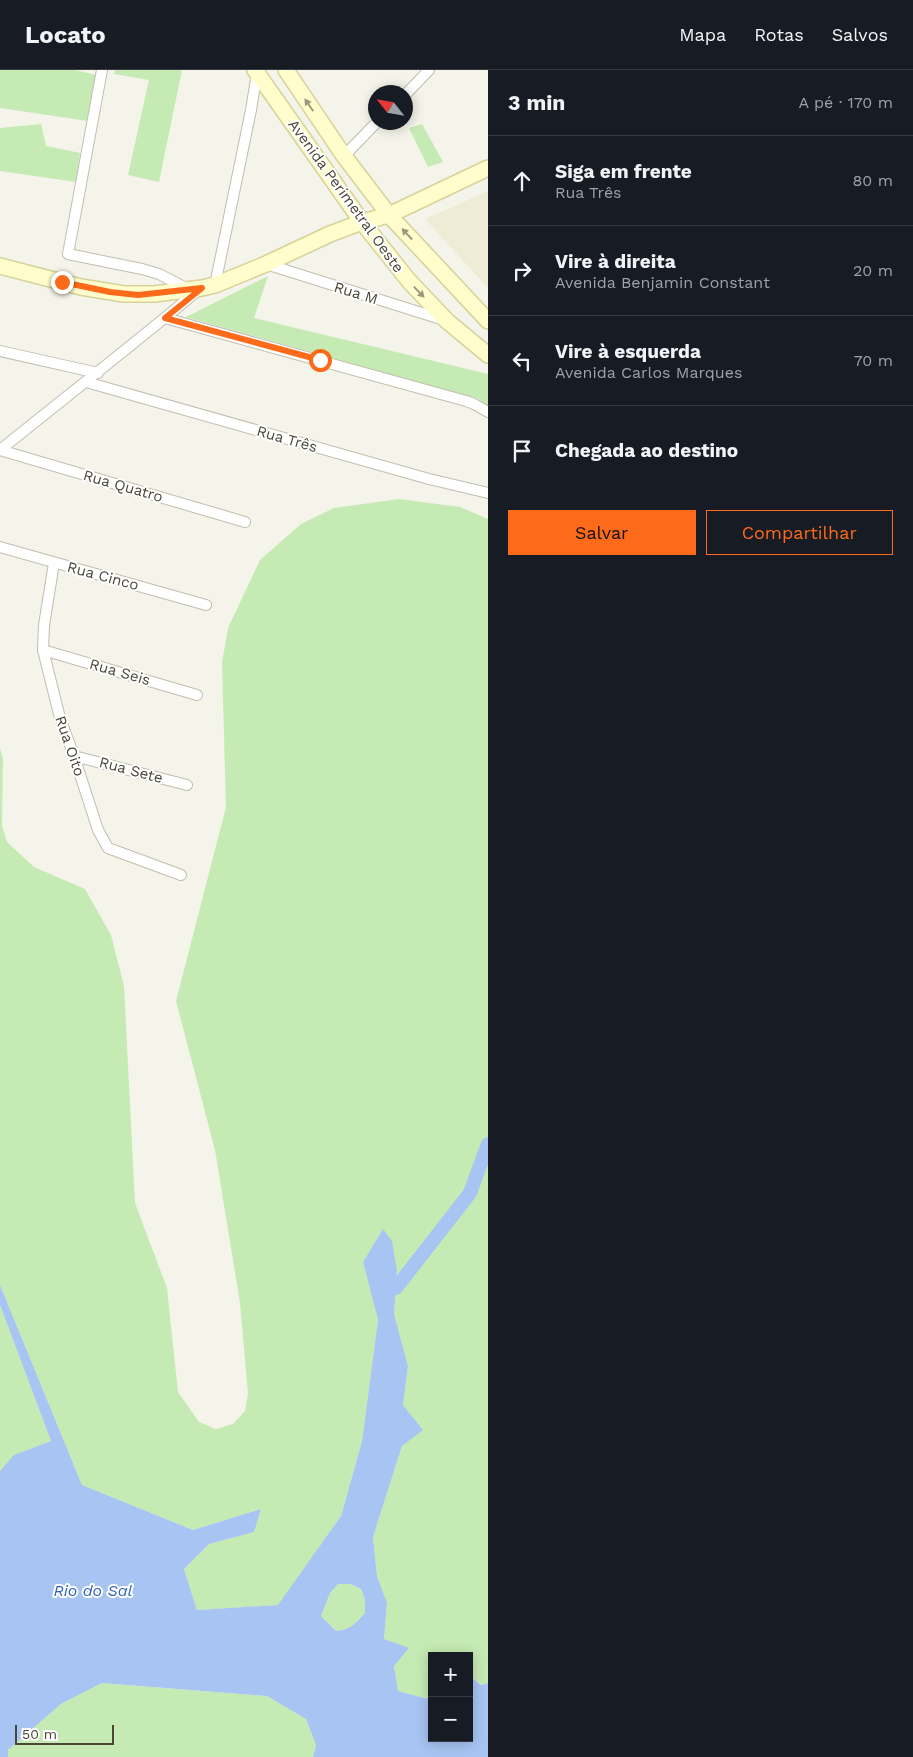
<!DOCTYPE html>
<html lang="pt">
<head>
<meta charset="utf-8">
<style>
	:root { --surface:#171b24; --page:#20242c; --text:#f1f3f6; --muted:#9ea1a6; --line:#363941; --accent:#fd6a1a }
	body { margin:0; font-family:"Work Sans",sans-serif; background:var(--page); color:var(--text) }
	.controls { position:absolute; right:15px; bottom:15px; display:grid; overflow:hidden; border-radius:0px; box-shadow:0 2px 12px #0003 }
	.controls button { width:45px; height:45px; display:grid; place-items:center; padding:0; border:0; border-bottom:1px solid var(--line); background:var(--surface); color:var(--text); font:25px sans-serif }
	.compass { position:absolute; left:368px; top:15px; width:45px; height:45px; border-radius:50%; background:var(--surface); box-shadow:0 2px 12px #0003; rotate:301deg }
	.scale { position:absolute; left:15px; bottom:12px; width:99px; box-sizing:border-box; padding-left:5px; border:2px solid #4a4738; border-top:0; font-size:14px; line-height:18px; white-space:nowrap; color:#4a4738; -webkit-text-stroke:4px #fff; paint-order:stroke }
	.stop { position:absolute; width:15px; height:15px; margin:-11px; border:4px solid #fd6a1a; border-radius:50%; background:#fff }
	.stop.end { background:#fd6a1a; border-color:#fff; box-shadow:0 1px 5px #0008 }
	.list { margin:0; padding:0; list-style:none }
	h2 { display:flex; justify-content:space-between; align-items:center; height:65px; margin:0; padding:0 20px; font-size:21px }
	h2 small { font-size:16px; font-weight:400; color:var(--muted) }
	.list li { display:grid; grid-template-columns:32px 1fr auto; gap:15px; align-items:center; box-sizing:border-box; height:90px; padding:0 20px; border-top:1px solid var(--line) }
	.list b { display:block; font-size:19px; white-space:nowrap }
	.list p { margin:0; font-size:16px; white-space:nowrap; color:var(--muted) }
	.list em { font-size:16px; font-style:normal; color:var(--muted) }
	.actions { display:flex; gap:10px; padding:15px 20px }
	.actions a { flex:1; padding:11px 0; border:1px solid var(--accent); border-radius:0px; text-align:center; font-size:18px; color:var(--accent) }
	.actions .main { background:var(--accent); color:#111 }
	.icon { flex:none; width:28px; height:28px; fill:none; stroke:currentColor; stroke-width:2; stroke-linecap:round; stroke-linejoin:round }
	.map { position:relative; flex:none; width:488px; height:1687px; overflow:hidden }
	header { display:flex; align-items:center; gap:30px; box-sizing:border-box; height:70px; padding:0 25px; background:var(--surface); border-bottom:1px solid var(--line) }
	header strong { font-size:24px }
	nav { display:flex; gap:28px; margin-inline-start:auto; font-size:18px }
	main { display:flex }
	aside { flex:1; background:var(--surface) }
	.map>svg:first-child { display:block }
	.education { fill:#efecd5 }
	.green { fill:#c6eab3 }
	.water { fill:#a7c4f2; fill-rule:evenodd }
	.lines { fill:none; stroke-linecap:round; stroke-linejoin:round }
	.canal { stroke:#a7c4f2; stroke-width:14 }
	.street-casing { stroke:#c1bead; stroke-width:12 }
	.secondary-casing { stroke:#d6d29a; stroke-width:18 }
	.street { stroke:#fff; stroke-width:10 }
	.secondary { stroke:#fffdcb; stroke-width:15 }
	.oneway { fill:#9b997a }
	.route { stroke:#fd6a1a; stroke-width:6 }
	.labels { text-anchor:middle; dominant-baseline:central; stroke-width:4; stroke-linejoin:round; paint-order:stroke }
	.street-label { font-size:15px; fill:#4a4738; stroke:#fff }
	.water-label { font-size:16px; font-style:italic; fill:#2e62b9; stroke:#fff }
</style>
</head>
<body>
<header>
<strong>Locato</strong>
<nav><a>Mapa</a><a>Rotas</a><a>Salvos</a></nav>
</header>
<main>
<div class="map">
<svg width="488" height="1687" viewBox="0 0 488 1687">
	<rect width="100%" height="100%" fill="#f5f4eb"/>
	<path class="education" d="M488 121V218L425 149Z"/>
	<g class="green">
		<path d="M0 0H75L96 5 88 51 0 38Z"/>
		<path d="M115 0H182L159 112 128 105 149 10 114 4Z"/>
		<path d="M41 54 46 76 80 83 76 112 0 101V58Z"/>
		<path d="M422 54 443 92 428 97 409 58Z"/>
		<path d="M268 206 254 248 488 304V339L479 329 186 247Z"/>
		<path d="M399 429 460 437 488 449V1613L482 1615 469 1605V1586H432V1630L398 1621 394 1596 384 1569 387 1534 377 1506 373 1467 402 1376 422 1360 403 1335 408 1296 394 1244 397 1201 383 1159 363 1192 378 1250 362 1371 341 1446 279 1535 197 1540 184 1499 209 1474 253 1462 261 1439 193 1460 82 1415 0 1215V678L3 689 2 756 7 772 34 797 85 819 111 865 124 916 135 1133 167 1218 178 1322 199 1352 216 1359 233 1354 245 1341 248 1324 240 1233 215 1080 176 931 226 737 222 593 228 558 260 490 301 454 334 438Z"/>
		<path d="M0 1235 51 1371 15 1385 0 1401Z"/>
		<path d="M338 1514H351L361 1519 365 1530V1543C356 1553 350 1560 336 1561L321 1546 330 1523Z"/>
		<path d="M102 1613 267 1626 306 1649 316 1675 313 1687H8V1680L61 1634Z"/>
	</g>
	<path class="water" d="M383 1159 392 1171 397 1201 394 1244 408 1296 403 1335 423 1360 402 1376 373 1467 377 1506 387 1533 384 1569 409 1578 394 1596 398 1621 432 1630V1668H469V1605L481 1615 488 1613V1687H313L316 1675 306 1649 267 1626 102 1613 61 1634 8 1680V1687H0V1401L14 1385 51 1371 0 1235V1215L82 1415 193 1460 261 1439 254 1462 209 1474 184 1499 197 1540 278 1535 341 1446 362 1371 378 1250 363 1192ZM338 1514H351L361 1519 365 1530V1543C356 1553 350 1560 336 1561L321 1546 330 1523Z"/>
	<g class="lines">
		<path class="canal" d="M396 1218 470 1123 488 1074"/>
		<g class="street-casing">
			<g id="street">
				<path d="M102 0 68 184 142 199 159 204 188 219"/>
				<path d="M406 24 429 0"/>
				<path d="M344 86 377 52"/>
				<path d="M266 194 444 250"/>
				<path d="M215 215 251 40 257 3"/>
				<path d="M165 248 466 331 474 334 488 342"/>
				<path d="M0 281 98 303"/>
				<path d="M86 312 429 409 488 423"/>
				<path d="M0 380C67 326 135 273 201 218"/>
				<path d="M0 380 245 452"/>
				<path d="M0 477 206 535"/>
				<path d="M54 493 44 555 43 580 60 648 74 686 98 760 108 778 181 805"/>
				<path d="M43 580 197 625"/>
				<path d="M74 686 187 715"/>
			</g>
		</g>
		<g class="secondary-casing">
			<g id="secondary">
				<path d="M255 0 362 152 409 211 447 251 488 285"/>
				<path d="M286 0 344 86 389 145 488 251"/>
				<path d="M0 196 81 217 124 224H154L202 218 215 215 266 194 330 164 362 152 389 145 488 98"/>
			</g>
		</g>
		<use href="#street" class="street"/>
		<use href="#secondary" class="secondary"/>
	</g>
	<defs><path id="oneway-solid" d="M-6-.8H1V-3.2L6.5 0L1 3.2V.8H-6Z" transform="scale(1.25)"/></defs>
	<g class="oneway">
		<use href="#oneway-solid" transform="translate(309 35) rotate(-124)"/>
		<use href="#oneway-solid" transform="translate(407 164) rotate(-133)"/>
		<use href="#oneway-solid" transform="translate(419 222) rotate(46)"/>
	</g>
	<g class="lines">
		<path class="route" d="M62 212 110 222 138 225 202 218 165 248 320 290"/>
	</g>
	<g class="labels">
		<g class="street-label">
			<text transform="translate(346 126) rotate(54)">Avenida Perimetral Oeste</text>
			<text transform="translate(356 223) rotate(17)">Rua M</text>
			<text transform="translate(287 369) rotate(16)">Rua Três</text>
			<text transform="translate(123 416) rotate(16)">Rua Quatro</text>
			<text transform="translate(103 506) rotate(15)">Rua Cinco</text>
			<text transform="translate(120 602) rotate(16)">Rua Seis</text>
			<text transform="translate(70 676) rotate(71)">Rua Oito</text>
			<text transform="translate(131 700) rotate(15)">Rua Sete</text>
		</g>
		<g class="water-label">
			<text x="93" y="1520">Rio do Sal</text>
		</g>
	</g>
</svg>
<div class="controls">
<button>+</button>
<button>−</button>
</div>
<svg class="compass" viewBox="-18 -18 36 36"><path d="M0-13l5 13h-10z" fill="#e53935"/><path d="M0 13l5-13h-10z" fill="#9ea1a6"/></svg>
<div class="scale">50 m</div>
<div class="stop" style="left:320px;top:290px"></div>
<div class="stop end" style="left:62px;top:212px"></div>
</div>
<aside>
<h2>3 min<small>A pé · 170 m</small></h2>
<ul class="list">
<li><svg class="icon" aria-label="ahead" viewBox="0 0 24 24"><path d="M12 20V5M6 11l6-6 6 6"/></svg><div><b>Siga em frente</b><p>Rua Três</p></div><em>80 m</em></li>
<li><svg class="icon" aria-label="right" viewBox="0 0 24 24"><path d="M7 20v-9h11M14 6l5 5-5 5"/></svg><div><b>Vire à direita</b><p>Avenida Benjamin Constant</p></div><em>20 m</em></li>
<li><svg class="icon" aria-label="left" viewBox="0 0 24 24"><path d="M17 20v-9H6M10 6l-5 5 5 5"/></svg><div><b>Vire à esquerda</b><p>Avenida Carlos Marques</p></div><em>70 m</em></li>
<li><svg class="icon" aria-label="arrive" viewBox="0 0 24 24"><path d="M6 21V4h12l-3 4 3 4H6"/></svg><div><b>Chegada ao destino</b></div></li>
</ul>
<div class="actions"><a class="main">Salvar</a><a>Compartilhar</a></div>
</aside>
</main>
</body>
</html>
